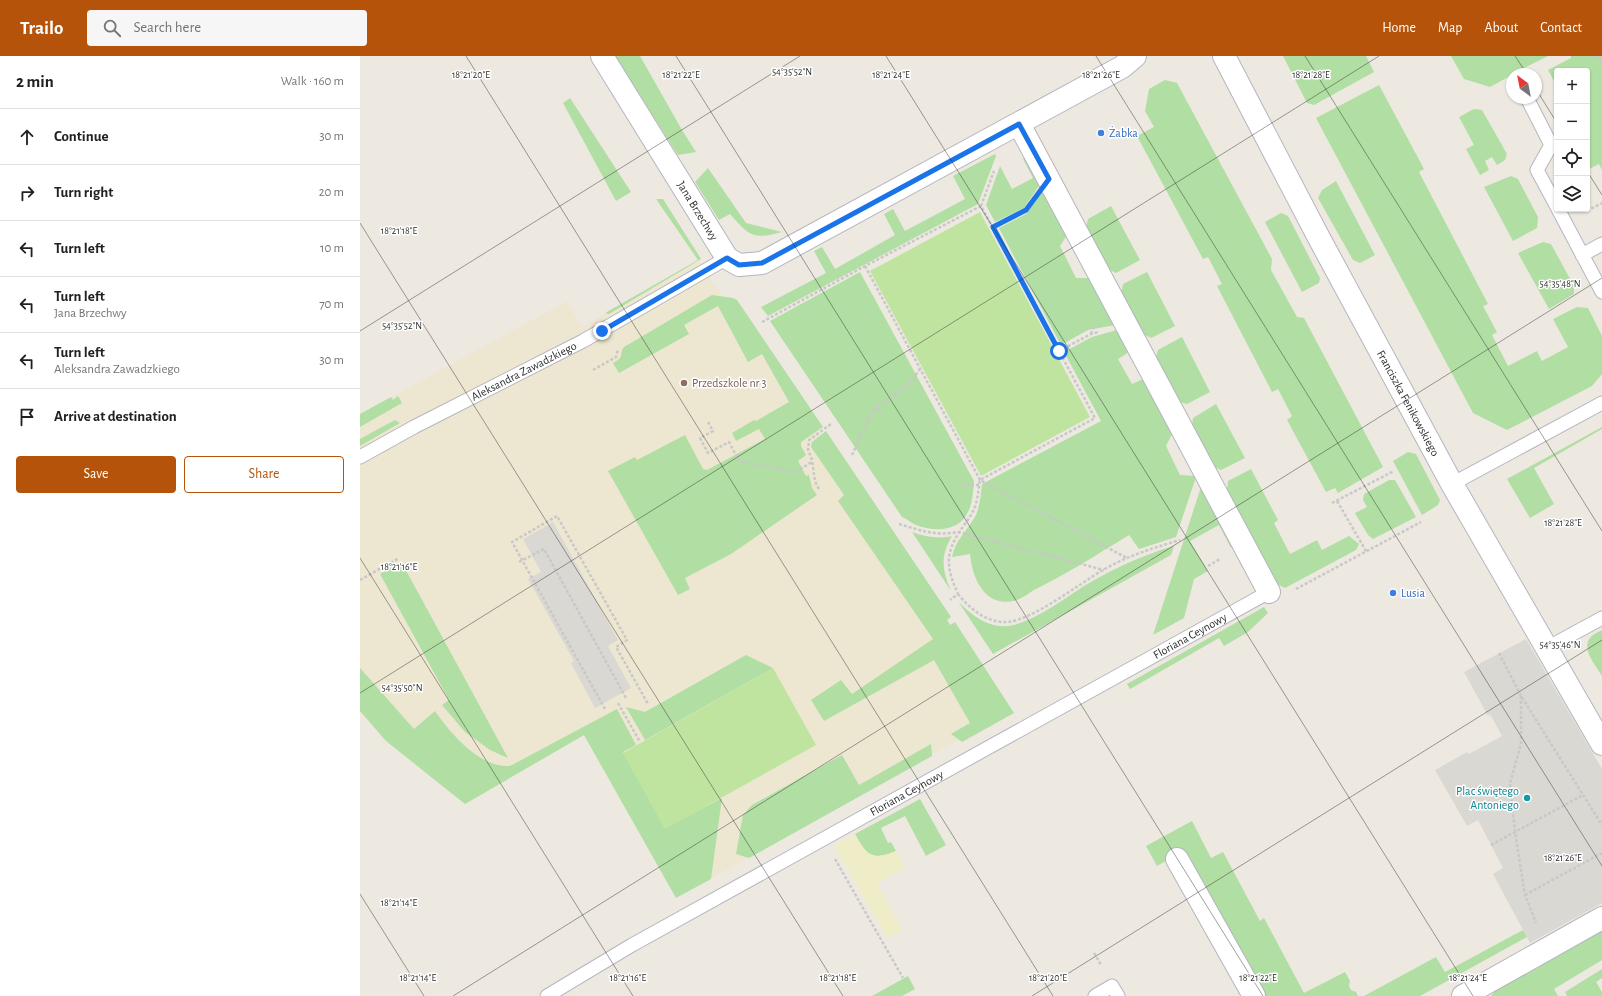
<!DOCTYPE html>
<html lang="en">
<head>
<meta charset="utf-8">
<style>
  :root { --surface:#fff; --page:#f6f6f6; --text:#202124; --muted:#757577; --line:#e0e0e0; --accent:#b45309 }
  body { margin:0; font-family:"Alegreya Sans",sans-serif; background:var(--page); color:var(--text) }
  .controls { position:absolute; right:12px; top:12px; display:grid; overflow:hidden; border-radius:4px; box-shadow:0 1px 3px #0004 }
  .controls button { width:36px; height:36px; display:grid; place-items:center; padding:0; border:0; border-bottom:1px solid var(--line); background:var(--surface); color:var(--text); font:20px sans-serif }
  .compass { position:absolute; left:1146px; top:12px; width:36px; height:36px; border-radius:50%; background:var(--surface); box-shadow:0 1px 3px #0004; rotate:328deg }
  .stop { position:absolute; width:12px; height:12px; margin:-9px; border:3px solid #1a73e8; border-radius:50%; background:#fff }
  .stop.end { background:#1a73e8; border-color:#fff; box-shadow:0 1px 4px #0008 }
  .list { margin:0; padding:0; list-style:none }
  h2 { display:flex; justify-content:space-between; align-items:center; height:52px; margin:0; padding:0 16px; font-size:17px }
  h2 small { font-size:13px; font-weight:400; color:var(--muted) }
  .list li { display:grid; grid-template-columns:26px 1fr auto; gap:12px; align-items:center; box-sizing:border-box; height:56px; padding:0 16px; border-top:1px solid var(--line) }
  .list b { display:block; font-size:15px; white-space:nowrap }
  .list p { margin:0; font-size:13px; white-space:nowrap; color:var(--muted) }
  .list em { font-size:13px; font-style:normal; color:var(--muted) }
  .actions { display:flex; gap:8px; padding:12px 16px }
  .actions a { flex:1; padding:9px 0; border:1px solid var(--accent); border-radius:4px; text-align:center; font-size:14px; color:var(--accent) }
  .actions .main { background:var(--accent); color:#fff }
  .icon { flex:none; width:22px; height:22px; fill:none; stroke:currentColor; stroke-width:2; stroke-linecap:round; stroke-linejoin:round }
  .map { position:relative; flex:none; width:1242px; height:940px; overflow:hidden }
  header { display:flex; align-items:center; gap:24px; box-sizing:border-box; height:56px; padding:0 20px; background:var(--accent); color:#fff }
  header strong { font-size:19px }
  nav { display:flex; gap:22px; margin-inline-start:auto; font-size:14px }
  .search { width:280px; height:36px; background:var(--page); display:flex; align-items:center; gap:10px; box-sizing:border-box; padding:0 14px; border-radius:4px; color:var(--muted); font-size:15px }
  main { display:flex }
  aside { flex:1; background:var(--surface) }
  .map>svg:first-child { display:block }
</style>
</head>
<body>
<header>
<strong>Trailo</strong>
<div class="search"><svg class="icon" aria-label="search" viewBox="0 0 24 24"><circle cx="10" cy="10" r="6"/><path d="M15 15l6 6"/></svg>Search here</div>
<nav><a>Home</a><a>Map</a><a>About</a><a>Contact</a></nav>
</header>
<main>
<aside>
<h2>2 min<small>Walk · 160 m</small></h2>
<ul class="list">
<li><svg class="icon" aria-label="ahead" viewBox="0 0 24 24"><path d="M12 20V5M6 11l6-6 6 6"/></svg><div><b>Continue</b></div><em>30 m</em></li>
<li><svg class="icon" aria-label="right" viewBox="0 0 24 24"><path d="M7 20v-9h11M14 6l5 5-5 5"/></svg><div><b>Turn right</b></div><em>20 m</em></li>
<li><svg class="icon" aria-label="left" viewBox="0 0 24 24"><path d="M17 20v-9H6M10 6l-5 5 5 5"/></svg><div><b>Turn left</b></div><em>10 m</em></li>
<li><svg class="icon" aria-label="left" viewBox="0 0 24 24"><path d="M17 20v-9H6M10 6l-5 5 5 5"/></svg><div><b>Turn left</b><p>Jana Brzechwy</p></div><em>70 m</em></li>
<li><svg class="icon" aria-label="left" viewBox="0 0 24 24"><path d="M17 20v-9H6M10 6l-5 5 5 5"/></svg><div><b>Turn left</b><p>Aleksandra Zawadzkiego</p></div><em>30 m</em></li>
<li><svg class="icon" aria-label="arrive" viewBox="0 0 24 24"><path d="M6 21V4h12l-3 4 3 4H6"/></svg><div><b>Arrive at destination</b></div></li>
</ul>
<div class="actions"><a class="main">Save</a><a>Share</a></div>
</aside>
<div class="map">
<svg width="1242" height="940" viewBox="0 0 1242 940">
  <rect width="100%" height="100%" fill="#ede9e1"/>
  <path fill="#ede7d2" d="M338 204 402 298 429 347 444 355 650 656 316 842 224 679 105 748 26 685 0 655V358L207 245 222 271Z"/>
  <path fill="#b0dea3" d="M255 0H280L322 74 336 96 318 99Z
    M923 0H1006L1014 16 954 49 947 47Z
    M1091 0H1188L1152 18V19L1130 31 1104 23Z
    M1211 0H1242V114L1239 108 1227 114V15H1197V31L1188 14 1211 2Z
    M805 24 817 27 912 203 911 214 937 261 944 262 1023 411 978 437 975 432 966 436 927 364 932 360 918 333 912 336 857 230 862 228 848 201 843 203 777 80 794 71 785 55 789 33Z
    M1019 29 1064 113 1059 116 1128 248 1123 250 1137 276 1132 279 1148 310 1177 295 1182 305 1208 291 1193 263 1217 251 1228 252 1242 280V318L1232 330 1147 374 1113 357 956 62Z
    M210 42 271 136 256 145 203 47Z
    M1114 53 1122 54 1147 98 1145 104 1137 109 1132 101 1125 105 1129 114 1120 119 1106 93 1114 89 1099 61Z
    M635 98 636 100 618 148 408 260 401 251 466 217 454 195 462 191 475 213 535 179 524 158 533 153 545 175 605 143 593 120Z
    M665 102 679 130 664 152 635 166 626 149 640 110 652 133 673 122 663 103Z
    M348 112 386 167 422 176C393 184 389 180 370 158L359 164 335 126Z
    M1151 120 1158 123 1178 161 1177 172 1153 185 1124 131Z
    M976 125 1015 199 1000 207 993 204 958 142 962 134Z
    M683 135 707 179 700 190 716 222H731L755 269 728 274 701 289 639 172 666 158Z
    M296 143H303L341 203 249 258 245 257 338 204Z
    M751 150 780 204 756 217 748 213 726 171 728 163Z
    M921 157 928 160 960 222 959 227 942 236 905 166Z
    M1183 186 1191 188 1214 230V238L1189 253 1158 197Z
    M500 216 614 425C613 435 613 446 608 456 599 476 574 476 556 469 551 467 547 463 542 461L410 265Z
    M787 216 815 270 791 282 783 278 761 237 763 228Z
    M352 239 373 242 377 244 463 371 441 386V390L446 399 438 405 446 420 449 419 452 432 457 439 371 498 325 522 330 533 318 539 248 415 275 401 277 404 325 379 343 413 347 414 405 383 399 373 376 385 372 377 394 364 396 365 429 346 402 298 388 306 358 250 324 269 329 278 259 317 253 307C266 300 258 299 264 291Z
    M757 274 769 296 758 303 772 328 783 323 812 378 806 390 820 419 835 420 836 421 816 481 779 493 769 479C738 498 707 518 674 534 668 538 660 544 653 545 624 551 612 521 610 498L592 501C595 484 608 474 616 459 620 449 621 438 622 428L741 365 704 296 732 281Z
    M822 281 850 336 827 348 820 346 796 301 798 294Z
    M38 340 42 347 0 371V358L31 341 33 344Z
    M856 348 885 402 861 414 856 412 832 369 833 362Z
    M35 364 40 367 0 390V383Z
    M1242 371V373L1174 412 1194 448 1170 462 1147 423Z
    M466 375 591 561 587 564 590 569 595 566 654 657 602 686 591 678 610 667 574 604 464 665 451 644 481 624 492 638 573 583 478 445 484 439 451 391 452 386Z
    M1048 396 1056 398 1080 444 1078 449 1062 459 1033 405Z
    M891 413 918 464 914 467 930 498 957 484 962 494 989 480 999 488 996 494 925 532 917 528 867 435 868 425Z
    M1029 424H1035L1056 461 1013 483 1008 479 995 457 1007 451 1003 444 1004 438Z
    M841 431 873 490 871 492 859 469 830 485 848 515 834 523 824 562 793 579Z
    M552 476C565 481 579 483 592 480 580 500 582 514 591 535Z
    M814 490 811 499 633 598 598 545C611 559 628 572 648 570 672 567 704 543 724 530 753 513 782 499 814 490Z
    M42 506V507L148 702 130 694 105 676 82 649 89 644 20 518Z
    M904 551 908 557 888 576 864 590 859 582 770 633 767 628Z
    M1242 574V620C1236 610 1220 592 1231 581 1233 578 1239 576 1242 574Z
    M386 599 413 612 285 684 266 651 285 656Z
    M0 612 54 673 75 655C91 678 120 712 150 710L257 653 276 689 263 696 305 772 362 742 351 823 316 842 224 679 105 748 26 685 0 655Z
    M571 688 572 700 389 802 376 798 383 759 392 749 482 699 499 729Z
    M560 743 586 789 566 800 545 760 521 772 528 787 531 786 536 795C512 805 507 800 495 778Z
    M832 765 851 802 863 796 900 865 904 862 944 937 985 916 990 925 989 930 991 934 996 936 998 940H902L823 795 797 810 786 790Z
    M1163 874 1167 881 1060 940H1004L1076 901 1085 916Z
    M1242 875V904L1194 933 1198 940H1131L1135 935Z
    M1242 913V922L1236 926 1242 936V940H1207L1205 936Z
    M548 920 555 933 542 940H512Z"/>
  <path fill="#efedc8" d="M495 778C507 800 512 805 536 795L545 812 517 827 542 874 527 882 474 790Z"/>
  <path fill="#bfe4a0" d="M620 156 730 361 621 420 510 215Z
    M413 612 456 689 305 773 263 697Z"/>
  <path fill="#dad8d3" d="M193 466 258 584 248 590 271 632 235 652 211 607 214 605 168 523 181 516 163 483Z
    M1166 583 1242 713V847L1170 887 1133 818 1143 812 1118 764 1107 770 1075 714 1107 696 1109 698 1142 680 1130 658 1128 660 1104 616Z"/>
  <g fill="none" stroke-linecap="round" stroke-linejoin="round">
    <defs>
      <g id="lane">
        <path d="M1167 42 1191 89 1177 114 1197 151"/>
        <path d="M1198 153 1242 236"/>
        <path d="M1222 199 1242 188"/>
        <path id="s1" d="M0 401 54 371 223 285 367 202"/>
        <path d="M1092 428 1242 347"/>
        <path d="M1187 592 1242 562"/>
        <path id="s2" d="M187 940 272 889 909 536"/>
        <path d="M735 940 752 930 758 940"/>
      </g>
      <g id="street">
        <path id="s3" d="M242 0 367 202 379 209 402 207 762 11 775 0"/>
        <path id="s4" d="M864 0 959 182 1092 428 1242 688"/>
        <path d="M659 68 909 536"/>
        <path d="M817 803 894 940"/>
        <path d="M1103 940 1242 862"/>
      </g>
    </defs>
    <use href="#lane" stroke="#b4b5bf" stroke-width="15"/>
    <use href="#street" stroke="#b4b5bf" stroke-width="24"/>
    <path stroke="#c8c8c8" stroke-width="2.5" stroke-dasharray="3 2" stroke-linecap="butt" d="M1229 0 1242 2
      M621 150 634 115
      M1227 155 1242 147
      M633 171 666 154 670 149
      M505 210 620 424 767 502
      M402 266 505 210 621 150 735 362 620 424C618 435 618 447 612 457 609 463 604 469 600 475 584 499 587 513 598 538L590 544
      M731 278 734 270
      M699 295 731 278 738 276
      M233 314 256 301 258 293
      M517 351 522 359
      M348 366 353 375 340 382 348 397 369 386 379 405 435 416 452 406
      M492 399 509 361 517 351 536 338 550 327 560 313
      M601 429H619
      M459 433C451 422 456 407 448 395L449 384 471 368
      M977 445 1006 495
      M972 447 1034 415
      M539 468C563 475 574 480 599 476L744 514
      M159 506 184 493 266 642
      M848 510 860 503
      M0 524 39 502
      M936 533 1061 466
      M598 538C610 553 627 567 647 566 673 564 719 528 743 514 767 500 793 492 820 484
      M1139 597 1161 640 1242 769
      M1161 640V688L1150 727 1155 776 1165 839 1176 867
      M258 647 280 686
      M245 653 152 486 197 460 267 584 256 591 288 648
      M1131 789 1223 739
      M475 803 543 922
      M1165 839 1242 797
      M734 897 741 909"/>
    <use href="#lane" stroke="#fff" stroke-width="13"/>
    <use href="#street" stroke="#fff" stroke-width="22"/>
  </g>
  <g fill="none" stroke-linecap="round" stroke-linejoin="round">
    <path stroke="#1a73e8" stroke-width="5" d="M242 275 367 202 379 209 402 207 659 68 689 123 666 154 633 171 699 295"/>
  </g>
  <path fill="none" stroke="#2d2d2d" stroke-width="1" stroke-opacity="0.45" d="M106 0 693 940M316 0 903 940M526 0 1113 940M736 0 1242 810M945 0 1242 475M1155 0 1167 18M1176 33 1197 67M1227 115 1242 139M0 167 483 940M0 275 440 0M0 502 273 940M0 637 1019 0M0 838 64 940M93 940 1242 222M672 940 1242 584"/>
  <g fill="#3f7fe0" stroke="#fff" stroke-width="1.5">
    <circle cx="741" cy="77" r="4"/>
    <circle cx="1033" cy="537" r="4"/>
  </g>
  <circle fill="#8d6e63" stroke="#fff" stroke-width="1.5" cx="324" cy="327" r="4"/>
  <circle fill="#0f9aa8" stroke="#fff" stroke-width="1.5" cx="1167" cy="742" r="4"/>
  <g text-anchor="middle" stroke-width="3" stroke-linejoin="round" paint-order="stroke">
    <g font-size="12" fill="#366cbe" stroke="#fff" text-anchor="start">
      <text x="749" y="81">Żabka</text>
      <text x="1041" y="541">Lusia</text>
    </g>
    <g font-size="12" fill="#2d2d2d" stroke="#fff">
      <text dy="4" stroke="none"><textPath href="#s3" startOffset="182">Jana Brzechwy</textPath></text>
      <text dy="4" stroke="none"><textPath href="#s1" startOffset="185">Aleksandra Zawadzkiego</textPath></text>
      <text dy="4" stroke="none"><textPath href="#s4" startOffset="393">Franciszka Fenikowskiego</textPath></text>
      <text dy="4" stroke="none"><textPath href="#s2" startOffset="737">Floriana Ceynowy</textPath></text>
      <text dy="4" stroke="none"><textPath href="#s2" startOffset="413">Floriana Ceynowy</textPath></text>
    </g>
    <g font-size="12" fill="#785e54" stroke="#fff" text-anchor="start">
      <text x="332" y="331">Przedszkole nr 3</text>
    </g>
    <g font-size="12" fill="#0d838f" stroke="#fff" text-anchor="end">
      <text x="1159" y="739">Plac świętego<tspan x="1159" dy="14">Antoniego</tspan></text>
    </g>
  </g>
  <g font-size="10" text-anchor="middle" fill="#2d2d2d" stroke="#fff" stroke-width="3" stroke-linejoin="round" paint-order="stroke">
    <text x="432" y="19">54°35'52"N</text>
    <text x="111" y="22">18°21'20"E</text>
    <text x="321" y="22">18°21'22"E</text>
    <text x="531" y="22">18°21'24"E</text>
    <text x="741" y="22">18°21'26"E</text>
    <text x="951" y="22">18°21'28"E</text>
    <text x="39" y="178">18°21'18"E</text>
    <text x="1200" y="231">54°35'48"N</text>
    <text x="42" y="273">54°35'52"N</text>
    <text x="1203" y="470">18°21'28"E</text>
    <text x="39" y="514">18°21'16"E</text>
    <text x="1200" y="592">54°35'46"N</text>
    <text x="42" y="635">54°35'50"N</text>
    <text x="1203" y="805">18°21'26"E</text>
    <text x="39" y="850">18°21'14"E</text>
    <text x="58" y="925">18°21'14"E</text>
    <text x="268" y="925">18°21'16"E</text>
    <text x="478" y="925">18°21'18"E</text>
    <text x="688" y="925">18°21'20"E</text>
    <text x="898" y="925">18°21'22"E</text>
    <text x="1108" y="925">18°21'24"E</text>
  </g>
</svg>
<div class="controls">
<button>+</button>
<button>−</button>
<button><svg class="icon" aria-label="locate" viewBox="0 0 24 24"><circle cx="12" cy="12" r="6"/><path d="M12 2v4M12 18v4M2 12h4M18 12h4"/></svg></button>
<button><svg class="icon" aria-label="layers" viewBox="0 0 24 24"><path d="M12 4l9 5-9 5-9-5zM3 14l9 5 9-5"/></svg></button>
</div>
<svg class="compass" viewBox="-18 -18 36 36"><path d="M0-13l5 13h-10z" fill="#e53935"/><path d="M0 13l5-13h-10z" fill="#757577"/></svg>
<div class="stop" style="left:699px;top:295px"></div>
<div class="stop end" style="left:242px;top:275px"></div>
</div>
</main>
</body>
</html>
